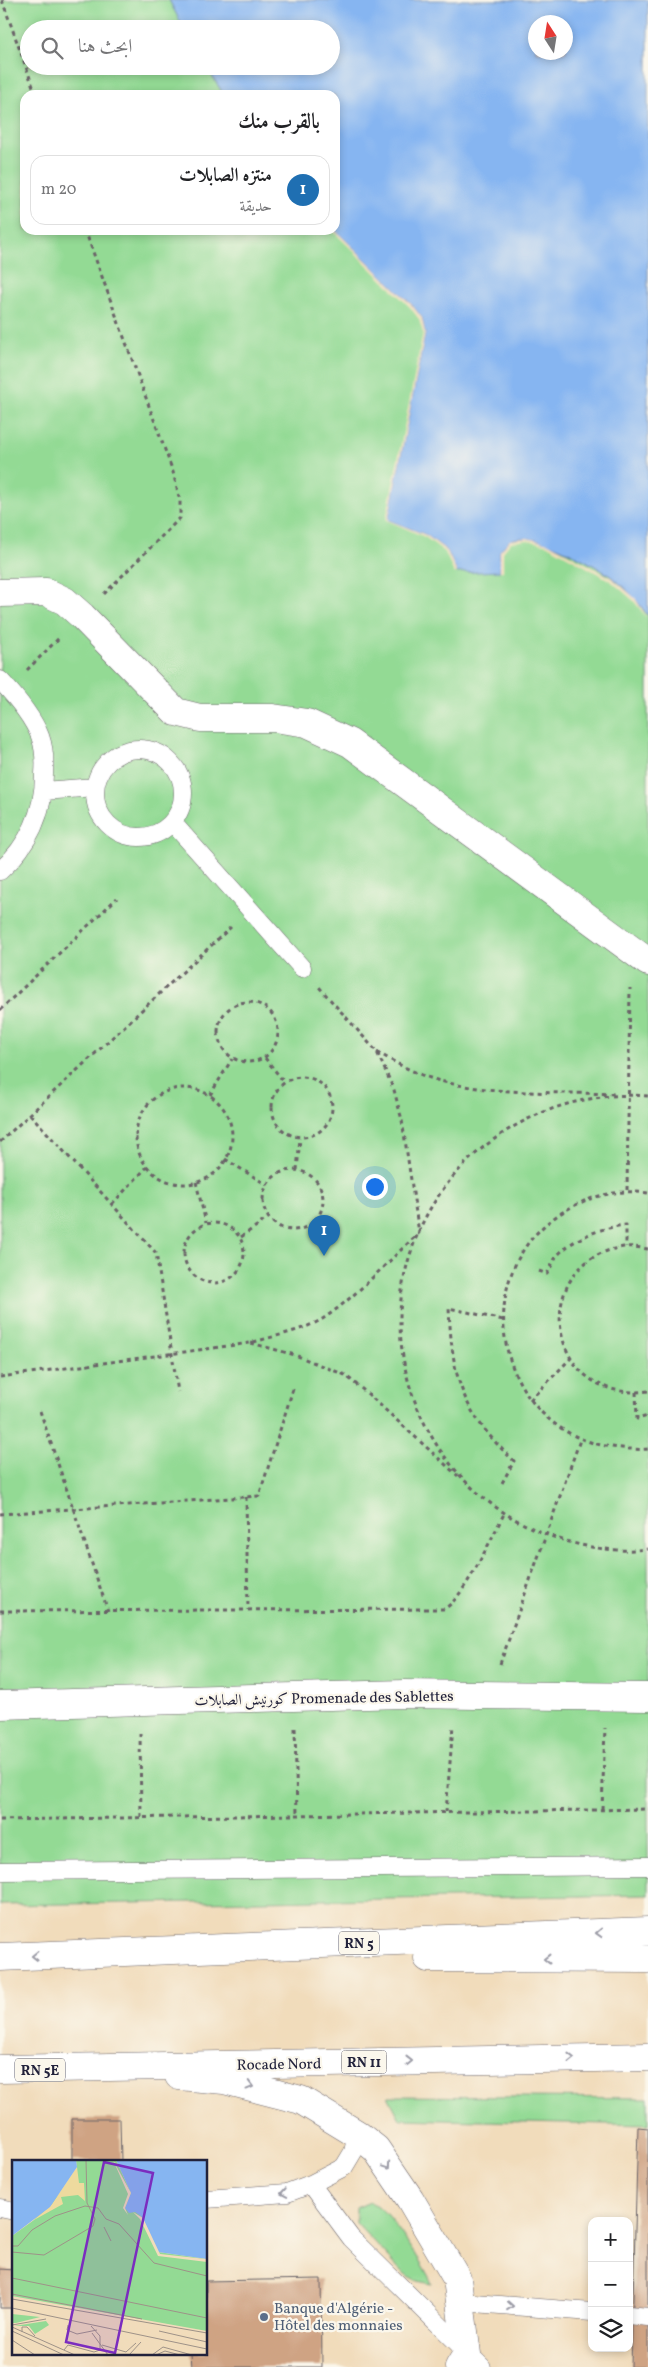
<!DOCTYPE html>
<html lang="ar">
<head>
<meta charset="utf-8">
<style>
  :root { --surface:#fff; --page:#f2f2f2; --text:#202124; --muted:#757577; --line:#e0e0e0; --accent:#1f6fb2 }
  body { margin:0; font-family:Vollkorn,Amiri,serif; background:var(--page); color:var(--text); direction:rtl }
  .controls { position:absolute; right:15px; bottom:15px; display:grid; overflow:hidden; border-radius:10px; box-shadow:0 2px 8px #0003 }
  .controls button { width:45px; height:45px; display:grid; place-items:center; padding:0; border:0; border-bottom:1px solid var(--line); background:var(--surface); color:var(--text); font:25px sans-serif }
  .compass { position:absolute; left:528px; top:15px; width:45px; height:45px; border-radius:50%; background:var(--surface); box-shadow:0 2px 8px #0003; rotate:348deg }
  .you { position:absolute; left:374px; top:1186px; width:18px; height:18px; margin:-12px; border:4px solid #fff; border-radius:50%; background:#1a73e8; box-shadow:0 0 0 8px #1a73e833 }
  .badge { display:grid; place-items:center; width:32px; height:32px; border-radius:50%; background:var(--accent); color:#fff; font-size:16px; font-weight:700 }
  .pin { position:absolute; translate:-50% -41px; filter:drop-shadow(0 1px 2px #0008) }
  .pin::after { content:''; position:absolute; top:26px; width:18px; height:15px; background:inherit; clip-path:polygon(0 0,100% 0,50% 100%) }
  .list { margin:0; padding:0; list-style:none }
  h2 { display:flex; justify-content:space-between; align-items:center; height:65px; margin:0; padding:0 20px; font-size:21px }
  h2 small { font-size:16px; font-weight:400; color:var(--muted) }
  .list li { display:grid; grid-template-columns:32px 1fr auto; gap:15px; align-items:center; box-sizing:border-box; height:70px; margin:0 10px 10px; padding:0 10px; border:1px solid var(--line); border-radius:15px }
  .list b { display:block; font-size:19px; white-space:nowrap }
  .list p { margin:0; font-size:16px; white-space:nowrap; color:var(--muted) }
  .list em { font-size:16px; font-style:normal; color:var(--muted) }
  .icon { flex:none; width:28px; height:28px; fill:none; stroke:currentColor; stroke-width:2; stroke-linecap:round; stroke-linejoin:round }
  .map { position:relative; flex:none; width:648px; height:2367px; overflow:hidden; direction:ltr }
  .search { position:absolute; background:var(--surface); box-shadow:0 2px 8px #0003; left:20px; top:20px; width:320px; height:55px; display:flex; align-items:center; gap:12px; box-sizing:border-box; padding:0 18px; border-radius:28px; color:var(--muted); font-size:19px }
  .panel { position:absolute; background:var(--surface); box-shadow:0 2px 8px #0003; left:20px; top:90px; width:320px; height:145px; border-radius:15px; direction:rtl }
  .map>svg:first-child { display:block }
</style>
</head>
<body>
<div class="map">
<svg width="648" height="2367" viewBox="0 0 648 2367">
  <rect width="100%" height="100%" fill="#fbf7ec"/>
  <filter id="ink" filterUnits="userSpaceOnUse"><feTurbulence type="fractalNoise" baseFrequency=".02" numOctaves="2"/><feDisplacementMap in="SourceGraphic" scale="10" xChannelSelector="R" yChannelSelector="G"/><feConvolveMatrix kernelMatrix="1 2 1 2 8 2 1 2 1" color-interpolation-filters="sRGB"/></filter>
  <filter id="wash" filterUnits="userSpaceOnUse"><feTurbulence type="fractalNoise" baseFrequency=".0096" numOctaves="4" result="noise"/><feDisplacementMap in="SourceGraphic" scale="20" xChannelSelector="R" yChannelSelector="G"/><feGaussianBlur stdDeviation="1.12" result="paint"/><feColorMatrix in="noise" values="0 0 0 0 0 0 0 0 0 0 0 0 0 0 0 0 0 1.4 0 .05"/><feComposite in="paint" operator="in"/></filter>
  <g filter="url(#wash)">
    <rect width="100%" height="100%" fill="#f1dcbb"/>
    <path fill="#93da94" stroke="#5a7e68" d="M0 0H169L184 29H29V66H206L224 95H25V230H335L422 318 425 333 389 520 426 535 447 551H500C503 548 507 542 511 540 535 530 594 564 614 579 628 590 638 602 648 616V1895L0 1905Z
      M388 2096 648 2098V2125L400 2119Z
      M370 2202C373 2204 378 2205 380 2208 393 2219 427 2269 432 2284L417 2281 405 2275 356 2223V2208Z"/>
    <path fill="#86b5f1" stroke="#546c96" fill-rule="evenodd" d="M169 0H648V616C638 602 628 590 614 579 595 564 535 530 511 540 507 542 503 548 500 551V571L457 573 447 551 426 535 388 520 425 333 422 318 412 305 335 230V95H224L206 66H331V29H184ZM536 22H566V52H536Z"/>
    <path fill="#f1dcbb" d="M332 230H335L412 305 422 318 425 333 388 520 426 535 447 551 457 573H454L445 552 425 537 386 520 423 333 419 319 410 307Z
      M527 538 549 543 613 579 635 598 648 619 633 600 611 581 548 545 527 540 511 542 503 552V571H500V551L510 540Z"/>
    <g id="blocks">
      <path fill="#cfa383" d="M72 2119H120L121 2161H72Z
        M638 2127 648 2128V2367H631Z
        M0 2269 14 2270V2308H0Z
        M321 2279 322 2367H192L191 2353H206V2281Z"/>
    </g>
  </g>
  <g filter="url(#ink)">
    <use href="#blocks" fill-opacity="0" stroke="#6a6368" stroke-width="1"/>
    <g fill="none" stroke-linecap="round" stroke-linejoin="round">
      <defs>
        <path id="lane" d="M0 680C15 696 32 716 40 736 44 747 45 762 44 774 44 813 29 845 0 871
          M95 793a44 44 0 1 1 88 0a44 44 0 1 1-88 0Z
          M44 791 95 787
          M172 822 302 968
          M0 1871 648 1866
          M311 2184 351 2238 482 2367
          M206 2199 287 2193 311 2184 344 2167 353 2152 357 2134
          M0 2208 14 2211
          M461 2302 592 2312
          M629 2315 648 2317"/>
        <path id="street" d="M0 593 46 592 65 601 82 616 176 712 200 718H273L307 723 350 743 648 962
          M0 1705 404 1694 648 1697"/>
        <path id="secondary" d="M179 2076 224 2080 301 2100 357 2134 376 2149 410 2199 457 2279 467 2354 459 2367"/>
        <path id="highway" d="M0 1957 648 1931
          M428 1958 648 1959
          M0 2069 648 2057"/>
      </defs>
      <use href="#lane" stroke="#6a6368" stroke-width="19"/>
      <use href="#street" stroke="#6a6368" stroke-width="29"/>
      <use href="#secondary" stroke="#6a6368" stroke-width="29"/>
      <use href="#highway" stroke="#6a6368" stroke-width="29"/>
      <path stroke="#6a6368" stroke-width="3" stroke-dasharray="4 4" stroke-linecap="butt" d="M2 0 36 95
        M85 230 173 472 180 501V518L104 594
        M27 670 60 637
        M218 1032a30 30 0 1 1 60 0a30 30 0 1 1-60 0Z
        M0 1010 117 898
        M377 1052C397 1064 418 1075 440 1081 496 1095 559 1092 616 1094
        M265 1058 284 1082
        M272 1107a30 30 0 1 1 60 0a30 30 0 1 1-60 0Z
        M136 1136a48 48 0 1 1 96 0a48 48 0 1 1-96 0Z
        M210 1095 232 1059
        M648 1096C547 1088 447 1149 413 1246 375 1350 423 1471 520 1522 559 1543 604 1554 648 1549
        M30 1114 156 1253 178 1392
        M0 1142 231 927
        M225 1159 267 1185
        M263 1200a30 30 0 1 1 60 0a30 30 0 1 1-60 0Z
        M297 1170 300 1138
        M196 1182 206 1223
        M627 1190 630 988
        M648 1193C619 1189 593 1195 568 1209 459 1269 496 1440 622 1448 630 1449 639 1450 648 1449
        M112 1204 147 1167
        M184 1253a30 30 0 1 1 60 0a30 30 0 1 1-60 0Z
        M241 1237 268 1218
        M648 1249C641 1248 632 1246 625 1247 529 1258 542 1405 648 1391
        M539 1271 547 1274C550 1269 553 1262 556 1257 572 1238 603 1227 626 1225V1247
        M251 1343 295 1355 345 1375 368 1394 458 1476
        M0 1377 250 1343C274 1336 303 1331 324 1318 357 1296 389 1260 419 1233L402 1120 394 1090 377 1052 319 987
        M636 1392 637 1419 648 1416
        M530 1400 571 1358
        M40 1411 108 1611
        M502 1483 514 1461C462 1412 452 1379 449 1308L503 1320
        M246 1497 248 1610
        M0 1514 259 1496 294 1386
        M0 1611 443 1609C461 1604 494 1533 504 1514
        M500 1664 580 1440
        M295 1728 297 1814
        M140 1733 141 1818
        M602 1809 605 1728
        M446 1812 453 1725
        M0 1820 648 1809"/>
      <use href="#lane" stroke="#fff" stroke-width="18"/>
      <use href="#street" stroke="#fff" stroke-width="28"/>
      <use href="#secondary" stroke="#fff" stroke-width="28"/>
      <use href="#highway" stroke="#fff" stroke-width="28"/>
    </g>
    <defs><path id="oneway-chevron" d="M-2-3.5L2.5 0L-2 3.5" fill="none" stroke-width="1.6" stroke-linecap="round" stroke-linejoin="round" transform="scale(1.25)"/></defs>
    <g stroke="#9c9ca7">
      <use href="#oneway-chevron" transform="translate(599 1933) rotate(178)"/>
      <use href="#oneway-chevron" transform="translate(35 1956) rotate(179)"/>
      <use href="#oneway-chevron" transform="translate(547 1959) rotate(-180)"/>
      <use href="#oneway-chevron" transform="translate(571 2058) rotate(-1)"/>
      <use href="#oneway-chevron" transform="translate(409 2061) rotate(-1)"/>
      <use href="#oneway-chevron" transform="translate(250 2086) rotate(15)"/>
      <use href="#oneway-chevron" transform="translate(387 2166) rotate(56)"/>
      <use href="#oneway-chevron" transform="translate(284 2193) rotate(170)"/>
      <use href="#oneway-chevron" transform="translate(510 2306) rotate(5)"/>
    </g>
  </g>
  <circle fill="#5c6f8a" stroke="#fbf7ec" stroke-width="2" cx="264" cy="2317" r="5"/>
  <g text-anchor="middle" stroke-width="4.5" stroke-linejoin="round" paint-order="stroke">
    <g fill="#fbf7ec" stroke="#636270" stroke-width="1">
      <rect x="339" y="1931.5" width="40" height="23" rx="4"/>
      <rect x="341.5" y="2050.5" width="45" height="23" rx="4"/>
      <rect x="15" y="2058.5" width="50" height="23" rx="4"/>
    </g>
    <g font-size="14" font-weight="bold" fill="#22223b">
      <text x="359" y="1948">RN 5</text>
      <text x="364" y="2067">RN 11</text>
      <text x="40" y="2075">RN 5E</text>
    </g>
    <g font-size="15" fill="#22223b" stroke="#fbf7ec">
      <text transform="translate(324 1698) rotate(-1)" y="5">كورنيش الصابلات Promenade des Sablettes</text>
      <text transform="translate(279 2064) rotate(-1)" y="5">Rocade Nord</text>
    </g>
    <g font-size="15" fill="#4e5e75" stroke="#fbf7ec" text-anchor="start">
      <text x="274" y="2313">Banque d'Algérie -<tspan x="274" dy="17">Hôtel des monnaies</tspan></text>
    </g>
  </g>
  <g transform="translate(12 2160)">
    <rect width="195" height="195" fill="#f1dcbb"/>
    <path d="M64 0H104L146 92 195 99V171L0 136V76L22 60 50 31 65 9ZM0 154 28 157 4 163H0ZM34 161 37 165 23 174 17 166H2Z" fill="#93da94"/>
    <path d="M65 7 67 23H72L73 41 66 35 49 37 51 44 22 60 40 44Z" fill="#eeda9e"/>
    <path d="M0 0H64L65 7 38 47 0 76ZM104 0H195V99L146 92 129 56 123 52 117 53 113 48 119 33Z" fill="#86b5f1"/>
    <path d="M101 0 119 33 113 48 116 55 111 48 116 34ZM121 52 131 58 148 94 194 99 195 102 146 96 128 59Z" fill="#f1dcbb"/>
    <path fill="none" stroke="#9e9288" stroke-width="1" d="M92 67 99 81M0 86H6L20 70 43 56 73 46 86 48 94 59 107 64 142 103 195 116M0 92 32 95 81 66 83 59 75 43 74 0M0 118 195 158M0 134 130 159M0 139 195 173M0 148 195 189M0 165 34 159M56 165 55 170 65 174 85 170M0 167 63 195M0 171 52 195M147 171 195 182M10 172V167H15L23 176M80 173 96 195M0 180 23 195M90 185 114 192 124 183M52 190 56 185 82 192 88 190V176L79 166M117 195 129 182M140 195 151 187 180 195M144 195 153 191 168 195"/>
    <path fill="#7b2cbf" fill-opacity="0.15" stroke="#7b2cbf" stroke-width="2.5" d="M92 2 141 13 103 193 54 182Z"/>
    <rect width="195" height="195" fill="none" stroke="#22223b" stroke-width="2.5"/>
  </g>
</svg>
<div class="controls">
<button>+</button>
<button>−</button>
<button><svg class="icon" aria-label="layers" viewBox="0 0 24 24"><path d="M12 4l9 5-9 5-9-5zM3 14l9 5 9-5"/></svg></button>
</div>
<svg class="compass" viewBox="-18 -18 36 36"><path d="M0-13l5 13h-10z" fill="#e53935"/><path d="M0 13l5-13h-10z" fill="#757577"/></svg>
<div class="you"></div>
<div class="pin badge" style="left:324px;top:1256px">1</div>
<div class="search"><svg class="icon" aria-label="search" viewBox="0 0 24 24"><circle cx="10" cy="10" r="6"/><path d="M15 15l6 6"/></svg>ابحث هنا</div>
<section class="panel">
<h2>بالقرب منك<small></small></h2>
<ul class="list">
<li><span class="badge">1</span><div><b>منتزه الصابلات</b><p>حديقة</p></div><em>20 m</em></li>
</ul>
</section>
</div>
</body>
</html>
